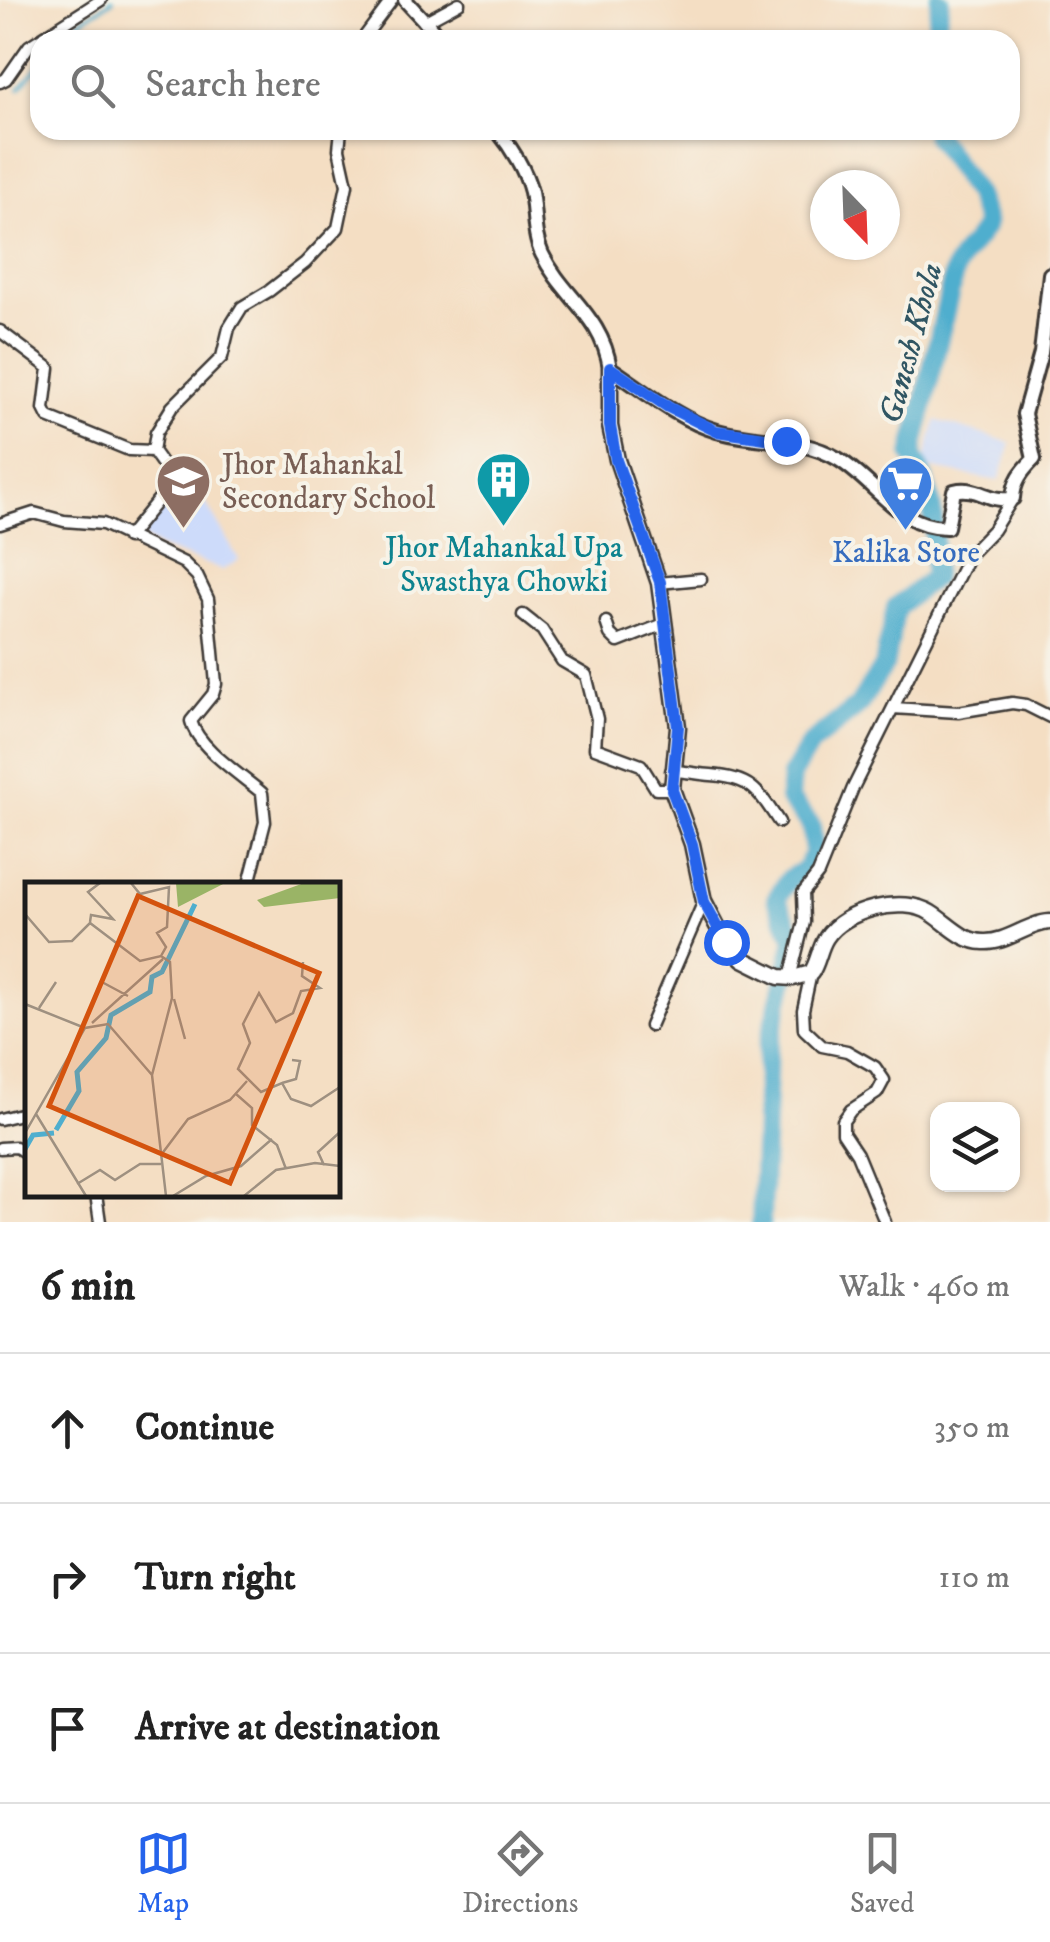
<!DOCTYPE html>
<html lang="en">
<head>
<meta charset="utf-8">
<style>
  :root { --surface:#fff; --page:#f2f2f2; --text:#222; --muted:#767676; --line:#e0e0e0; --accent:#2563eb }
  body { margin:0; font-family:"IM FELL DW Pica",serif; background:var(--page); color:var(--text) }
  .controls { position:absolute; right:30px; bottom:30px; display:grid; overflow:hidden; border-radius:20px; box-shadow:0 2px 8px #0004 }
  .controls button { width:90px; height:90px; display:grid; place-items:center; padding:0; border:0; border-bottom:2px solid var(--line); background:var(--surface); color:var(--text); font:50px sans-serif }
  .compass { position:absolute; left:810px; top:170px; width:90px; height:90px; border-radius:50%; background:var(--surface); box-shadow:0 2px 8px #0004; rotate:157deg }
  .stop { position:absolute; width:30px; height:30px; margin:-22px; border:8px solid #2563eb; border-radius:50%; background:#fff }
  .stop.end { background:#2563eb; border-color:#fff; box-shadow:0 2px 10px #0008 }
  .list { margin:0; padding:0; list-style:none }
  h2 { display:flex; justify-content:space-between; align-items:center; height:130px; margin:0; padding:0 40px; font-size:42px }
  h2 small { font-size:32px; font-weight:400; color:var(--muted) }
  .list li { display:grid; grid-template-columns:65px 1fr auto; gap:30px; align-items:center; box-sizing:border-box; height:150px; padding:0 40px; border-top:2px solid var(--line) }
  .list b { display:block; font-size:38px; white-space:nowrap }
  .list em { font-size:32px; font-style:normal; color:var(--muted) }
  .icon { flex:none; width:55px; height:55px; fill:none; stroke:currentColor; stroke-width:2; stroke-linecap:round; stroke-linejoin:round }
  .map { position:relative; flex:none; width:1050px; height:1222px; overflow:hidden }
  .search { position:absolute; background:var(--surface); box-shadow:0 2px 8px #0004; left:30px; right:30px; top:30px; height:110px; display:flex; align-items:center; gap:25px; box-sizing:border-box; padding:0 35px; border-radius:30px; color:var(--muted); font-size:38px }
  .sheet { height:580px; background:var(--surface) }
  nav { display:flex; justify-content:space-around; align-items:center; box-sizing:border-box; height:140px; border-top:2px solid var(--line); background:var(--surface); font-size:28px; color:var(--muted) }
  nav a { display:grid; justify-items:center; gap:5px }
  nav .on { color:var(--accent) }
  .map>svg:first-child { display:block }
</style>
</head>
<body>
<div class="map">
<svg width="1050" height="1222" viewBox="0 0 1050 1222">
  <rect width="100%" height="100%" fill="#f7f3e8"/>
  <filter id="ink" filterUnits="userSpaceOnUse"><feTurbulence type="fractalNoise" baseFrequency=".01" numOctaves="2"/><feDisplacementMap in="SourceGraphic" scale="20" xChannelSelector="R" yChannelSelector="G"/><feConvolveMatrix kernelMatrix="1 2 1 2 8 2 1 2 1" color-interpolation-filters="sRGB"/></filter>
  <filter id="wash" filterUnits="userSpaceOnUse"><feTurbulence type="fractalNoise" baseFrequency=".0048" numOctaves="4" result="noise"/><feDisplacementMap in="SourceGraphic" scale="40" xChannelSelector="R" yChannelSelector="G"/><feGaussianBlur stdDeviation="2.25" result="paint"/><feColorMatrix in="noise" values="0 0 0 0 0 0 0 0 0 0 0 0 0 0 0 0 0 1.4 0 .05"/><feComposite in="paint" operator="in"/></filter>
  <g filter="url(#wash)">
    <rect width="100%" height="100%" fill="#f4dec3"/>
    <path fill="#cddbfa" d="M936 420 1011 443 999 481 923 467Z
      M196 486 239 560 223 570 159 547 143 537 152 513 170 496Z"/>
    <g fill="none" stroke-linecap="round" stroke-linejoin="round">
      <path stroke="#4faece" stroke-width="4" d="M61 40 75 24 113 0
        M20 88 40 64"/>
      <path stroke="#4faece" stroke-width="20" d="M935 40 940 0
        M761 1222 768 1048 795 939 776 899 790 878 806 870 814 853 811 825 789 799 791 776 810 744 858 706 884 665 896 607 933 578C936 535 936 492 912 455L954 273C961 252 977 243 986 224L976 195 935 135 936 130"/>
    </g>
  </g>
  <g filter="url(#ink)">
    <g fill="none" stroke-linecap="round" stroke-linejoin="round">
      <defs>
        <path id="minor" d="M424 22 459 3
          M362 40 392 0
          M0 82 6 79 29 46 101 0
          M0 331 49 368 44 409 48 417 129 450 153 451
          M0 524 34 513 64 521 103 524 184 563 197 576 208 599 216 684 213 694 191 721C198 748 241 775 262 793L265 822 249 884
          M127 538 167 489 170 475 153 451 156 433 172 407 222 357 229 328 242 307 269 291 305 263 338 228 347 185 339 149 341 130
          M659 583 701 579
          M523 615 542 630 562 661 586 675 597 719 595 748 641 765 656 789H672
          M606 622 610 634 618 642 664 624
          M893 708 958 712 1012 703 1026 705 1050 717
          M671 771C685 771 697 774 711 775 751 778 758 790 779 822
          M811 973 803 1010 804 1029 822 1046 847 1051 875 1067 884 1080 877 1093 851 1110 843 1121V1133L857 1154 885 1222
          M790 978 804 922 803 893 818 874 853 788 969 555 993 530 1013 498
          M650 1026 704 901
          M0 1119 28 1112
          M0 1148 16 1147 28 1154
          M96 1194 100 1222"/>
        <path id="tertiary" d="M405 0 442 40
          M497 130C511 147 526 171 531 192 535 213 533 235 542 254 563 297 602 316 610 368 643 390 679 420 717 431 757 442 802 437 838 459 876 482 899 528 947 527L954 491C979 485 989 504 1013 498 1014 481 1022 471 1034 459L1024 414 1041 353 1050 274"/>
        <path id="secondary" d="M610 368V426L617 460 659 583 678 727 672 789 692 844 704 901 726 943 743 959 779 977 793 978 811 973C818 963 819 949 826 938 843 910 903 895 931 913 949 924 961 941 984 942 1007 943 1028 923 1050 922"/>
      </defs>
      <use href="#minor" stroke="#3c3935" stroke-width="15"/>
      <use href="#tertiary" stroke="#3c3935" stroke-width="18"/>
      <use href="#secondary" stroke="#3c3935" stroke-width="19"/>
      <use href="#minor" stroke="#fff" stroke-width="10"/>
      <use href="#tertiary" stroke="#fff" stroke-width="12"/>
      <use href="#secondary" stroke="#fff" stroke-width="14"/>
    </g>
  </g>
  <g fill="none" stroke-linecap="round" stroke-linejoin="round" filter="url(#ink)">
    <path stroke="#2563eb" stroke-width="12" d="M726 942 704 902 692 844 672 790 678 727 660 582 616 460 610 426V368L668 407 716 431 786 441"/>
  </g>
  <defs>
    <symbol id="building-pin" viewBox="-11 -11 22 30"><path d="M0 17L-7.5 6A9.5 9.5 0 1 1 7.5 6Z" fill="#0f9aa8" stroke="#f7f3e8"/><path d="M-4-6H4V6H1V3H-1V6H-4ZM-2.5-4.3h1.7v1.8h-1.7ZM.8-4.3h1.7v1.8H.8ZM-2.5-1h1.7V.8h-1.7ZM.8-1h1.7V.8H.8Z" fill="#fff"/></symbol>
    <symbol id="school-pin" viewBox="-11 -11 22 30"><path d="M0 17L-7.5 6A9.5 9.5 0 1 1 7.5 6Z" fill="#8d6e63" stroke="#f7f3e8"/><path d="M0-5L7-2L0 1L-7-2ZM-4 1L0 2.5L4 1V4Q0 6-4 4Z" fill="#fff"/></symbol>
    <symbol id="supermarket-pin" viewBox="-11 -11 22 30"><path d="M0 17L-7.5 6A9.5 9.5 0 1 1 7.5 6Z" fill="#3f7fe0" stroke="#f7f3e8"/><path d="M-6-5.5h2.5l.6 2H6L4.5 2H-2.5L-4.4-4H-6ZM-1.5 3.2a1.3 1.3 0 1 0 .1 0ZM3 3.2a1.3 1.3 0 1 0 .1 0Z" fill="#fff"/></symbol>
  </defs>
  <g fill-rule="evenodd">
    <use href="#building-pin" x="472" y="448" width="63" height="86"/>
    <use href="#school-pin" x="152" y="450" width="63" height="86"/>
    <use href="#supermarket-pin" x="874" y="452" width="63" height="86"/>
  </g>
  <g text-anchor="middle" stroke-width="8" stroke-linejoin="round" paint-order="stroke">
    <g font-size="30" fill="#785e54" stroke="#f7f3e8" text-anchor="start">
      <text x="222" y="474">Jhor Mahankal<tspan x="222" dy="34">Secondary School</tspan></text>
    </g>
    <g font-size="30" fill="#0d838f" stroke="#f7f3e8">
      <text x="504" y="557">Jhor Mahankal Upa<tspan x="504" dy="34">Swasthya Chowki</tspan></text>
    </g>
    <g font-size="30" fill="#366cbe" stroke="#f7f3e8">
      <text x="906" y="562">Kalika Store</text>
    </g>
    <g font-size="32" font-style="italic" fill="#305663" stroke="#f7f3e8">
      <text transform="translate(910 343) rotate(-75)" y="11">Ganesh Khola</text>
    </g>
  </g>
  <g transform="translate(25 882)">
    <rect width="315" height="315" fill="#f4dec3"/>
    <path d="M151 1H200L153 25ZM279 1H315V16L239 25 232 18Z" fill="#9ab466"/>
    <path fill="none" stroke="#4faece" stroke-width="5" d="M31 248 54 209 52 190 81 156 86 133 125 110 127 95 137 90 170 22M0 267 8 253 29 251"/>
    <path fill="none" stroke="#9e9080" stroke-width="2.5" d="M106 1 115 12 144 5 142 45 132 51 141 65 136 74M0 32 24 60 47 59 65 41 115 79 136 74 145 80 147 116 127 193M65 40 66 33 88 37 63 10 75 1M278 80 277 94 295 106 276 109 268 131 251 140 234 111 218 142 225 161 213 187 236 210 257 201 266 217 286 224 315 205M75 99 103 114M149 117 160 157M0 122 60 146M14 126 31 100M67 141 138 77M257 201 271 197 275 179 267 178M211 212 227 226V243L252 263 261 287M11 232 61 314M0 251 60 146 83 142 127 193 141 314M136 273 163 237 205 218 222 199M299 283 293 270 315 250M52 302 75 288 90 298 115 282H136M148 314 181 294 216 284 247 257M219 314 251 288 290 281 315 284"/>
    <path fill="#d4530e" fill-opacity="0.15" stroke="#d4530e" stroke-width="5" d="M113 14 294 91 205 301 24 224Z"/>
    <rect width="315" height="315" fill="none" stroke="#1c1c1c" stroke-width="5"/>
  </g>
</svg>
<div class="controls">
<button><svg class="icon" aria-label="layers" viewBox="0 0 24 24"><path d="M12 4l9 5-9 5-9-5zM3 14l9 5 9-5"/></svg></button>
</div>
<svg class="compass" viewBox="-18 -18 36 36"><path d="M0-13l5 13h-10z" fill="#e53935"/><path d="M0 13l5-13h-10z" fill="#767676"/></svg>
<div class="stop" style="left:726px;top:942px"></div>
<div class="stop end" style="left:786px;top:441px"></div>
<div class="search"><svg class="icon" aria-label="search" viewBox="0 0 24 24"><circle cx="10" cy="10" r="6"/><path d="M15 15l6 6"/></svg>Search here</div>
</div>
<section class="sheet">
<h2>6 min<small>Walk · 460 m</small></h2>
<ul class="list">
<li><svg class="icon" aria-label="ahead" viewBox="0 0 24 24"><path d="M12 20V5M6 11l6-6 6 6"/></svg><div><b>Continue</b></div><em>350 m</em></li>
<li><svg class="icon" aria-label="right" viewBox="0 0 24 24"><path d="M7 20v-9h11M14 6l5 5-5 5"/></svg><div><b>Turn right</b></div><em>110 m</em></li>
<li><svg class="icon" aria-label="arrive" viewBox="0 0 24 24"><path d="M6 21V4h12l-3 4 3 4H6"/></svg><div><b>Arrive at destination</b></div></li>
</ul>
</section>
<nav>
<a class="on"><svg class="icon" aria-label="map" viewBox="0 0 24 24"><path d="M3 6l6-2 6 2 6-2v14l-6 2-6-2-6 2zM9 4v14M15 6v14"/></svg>Map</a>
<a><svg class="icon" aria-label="directions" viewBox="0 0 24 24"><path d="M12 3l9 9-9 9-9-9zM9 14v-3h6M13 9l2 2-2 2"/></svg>Directions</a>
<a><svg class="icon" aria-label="saved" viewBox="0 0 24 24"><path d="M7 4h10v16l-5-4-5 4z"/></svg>Saved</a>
</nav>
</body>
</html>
